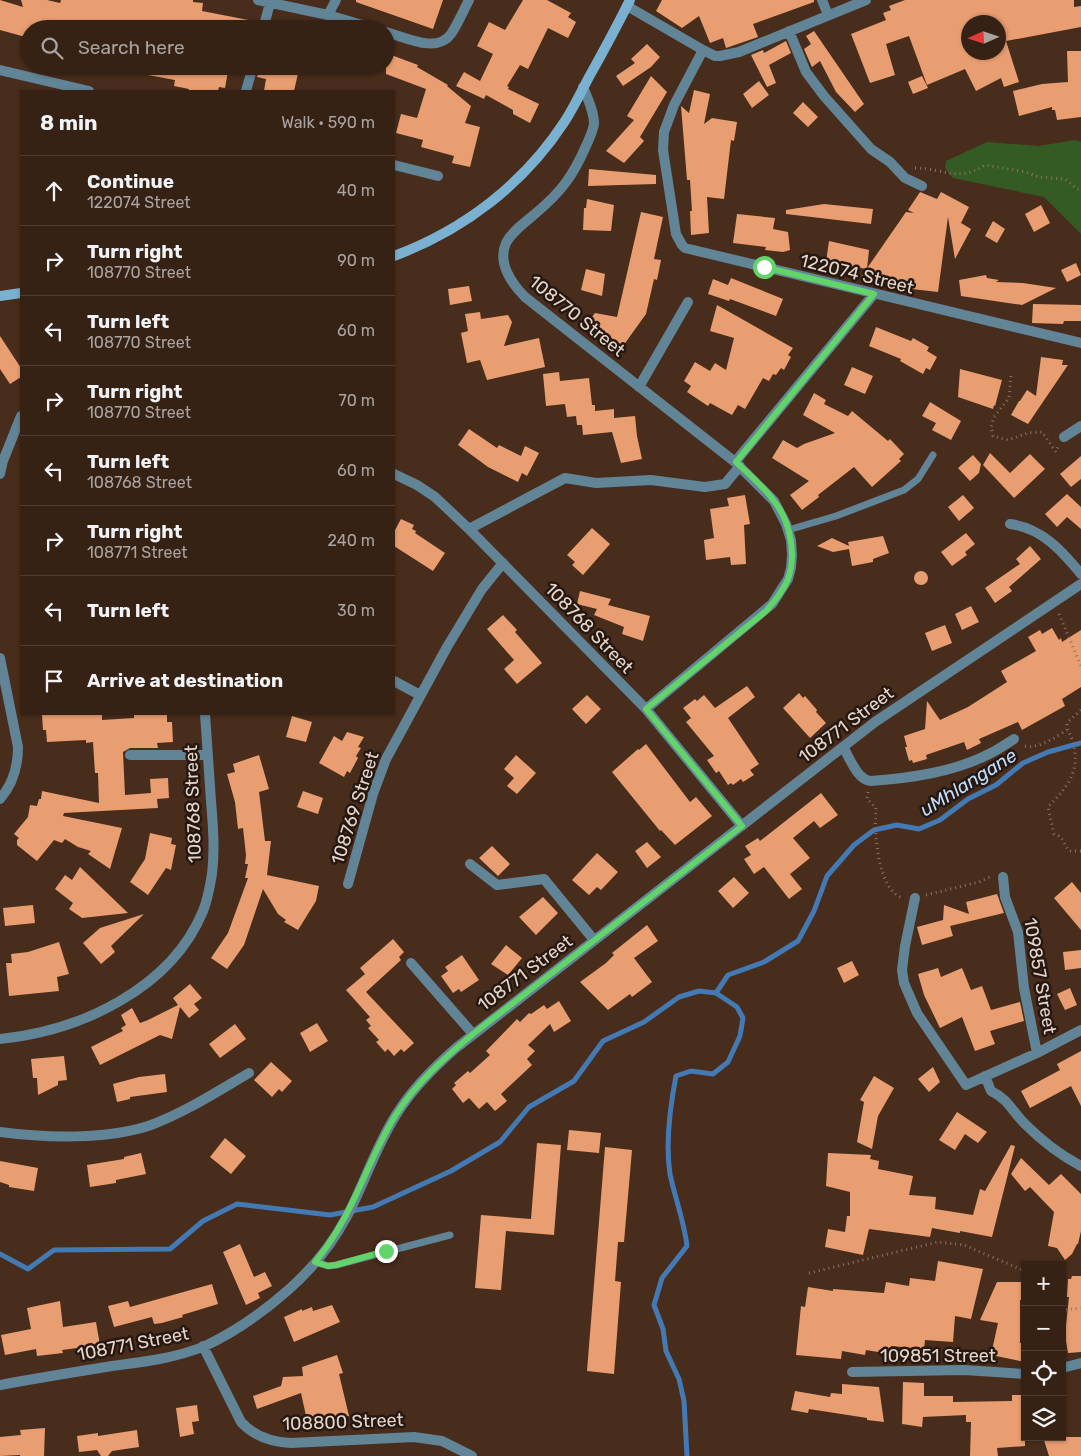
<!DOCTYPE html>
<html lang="en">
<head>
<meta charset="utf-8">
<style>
  :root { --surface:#362115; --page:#3d291e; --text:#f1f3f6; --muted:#aaa3a0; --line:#503e34 }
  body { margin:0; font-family:Rubik,sans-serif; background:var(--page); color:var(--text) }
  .controls { position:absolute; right:15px; bottom:15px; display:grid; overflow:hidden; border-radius:0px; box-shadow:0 1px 4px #0004 }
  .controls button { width:45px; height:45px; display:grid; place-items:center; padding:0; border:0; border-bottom:1px solid var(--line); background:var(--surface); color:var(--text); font:25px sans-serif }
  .compass { position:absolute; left:961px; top:15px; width:45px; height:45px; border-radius:50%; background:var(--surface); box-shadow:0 1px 4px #0004; rotate:267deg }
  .stop { position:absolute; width:15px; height:15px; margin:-11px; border:4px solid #62d469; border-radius:50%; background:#fff }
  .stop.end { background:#62d469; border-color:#fff; box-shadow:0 1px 5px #0008 }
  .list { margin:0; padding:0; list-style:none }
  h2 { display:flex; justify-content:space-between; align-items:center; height:65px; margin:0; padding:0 20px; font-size:21px }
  h2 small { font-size:16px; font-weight:400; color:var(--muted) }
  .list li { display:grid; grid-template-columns:32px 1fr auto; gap:15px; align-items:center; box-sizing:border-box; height:70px; padding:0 20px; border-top:1px solid var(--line) }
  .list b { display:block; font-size:19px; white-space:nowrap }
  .list p { margin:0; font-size:16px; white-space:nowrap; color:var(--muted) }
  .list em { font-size:16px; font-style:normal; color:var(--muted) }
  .icon { flex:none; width:28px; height:28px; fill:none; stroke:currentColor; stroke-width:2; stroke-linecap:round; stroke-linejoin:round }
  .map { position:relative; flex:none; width:1081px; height:1456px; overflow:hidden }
  .search { position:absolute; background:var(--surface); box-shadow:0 1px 4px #0004; left:20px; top:20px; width:375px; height:55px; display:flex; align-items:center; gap:12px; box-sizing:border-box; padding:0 18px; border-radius:28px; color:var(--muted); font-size:19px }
  .panel { position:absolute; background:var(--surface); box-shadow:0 1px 4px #0004; left:20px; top:90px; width:375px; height:625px; border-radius:0px }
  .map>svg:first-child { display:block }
</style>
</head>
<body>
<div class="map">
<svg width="1081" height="1456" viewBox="0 0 1081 1456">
  <rect width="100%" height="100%" fill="#482c1c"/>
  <path fill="#355b24" d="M1075 140 1081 142V234L1044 197 953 178 945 168 946 161 987 142 1039 146Z"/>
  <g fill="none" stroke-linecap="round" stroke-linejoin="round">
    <path stroke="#447ab4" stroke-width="5" d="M0 1254 28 1269 54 1250 170 1249 203 1221 237 1204 330 1215 373 1207 451 1171 500 1142 529 1107 574 1081 603 1041 644 1022 679 997 699 991 716 993
      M687 1456 684 1401 679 1379 666 1351 663 1329 654 1305 662 1278 687 1246C684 1221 675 1198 670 1174 665 1142 670 1107 676 1076L691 1071 713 1074 728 1062 740 1036 743 1018 737 1007 716 993 728 975 764 962 798 941 814 911 827 876 854 845 874 830 897 825 919 829 940 820 968 799 996 785 1023 763 1048 752 1081 743"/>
  </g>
  <path fill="#e99e71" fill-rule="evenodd" d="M0 0 23 7 21 0H47L60 3 61 0H193V2L203 3 202 11 258 22 256 29H135L115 24 114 29H29V38L0 30Z
    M356 0H443L433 29 356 2Z
    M523 0H547L571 13 568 17 576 22 568 38 548 28 528 69 520 65 507 86 509 87 508 89 539 104 530 123 513 114V110L486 95 484 99 456 86 464 72 480 81 493 54 477 46 489 22 505 30Z
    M662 0H814V2L753 24 758 37 726 48 723 38 710 43 699 16 682 28 656 11Z
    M905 0H1074V7L1081 6V27L1006 41 1019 82 1004 87 1001 78 976 91 965 69 927 85 909 36 886 44 895 75 870 83 851 34 886 20 883 13 891 10 889 6ZM968 22H998V52H968Z
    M814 31 864 104 855 112 836 92 820 61 812 67 811 65 804 49 811 44 806 36Z
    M786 41 791 53 769 65 776 83 767 87 751 55 763 50 764 53Z
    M647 44 660 57 651 67 623 86 616 76 635 63 631 59Z
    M1067 51H1081V117L1057 120 1055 110H1052V107L1019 116 1013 91 1042 84 1068 82Z
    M386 53 418 65 417 67 448 85 447 86 471 106 465 123 480 127 470 167 452 163 454 156 421 147 423 140 396 133 401 114 417 118 426 89 386 74Z
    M137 66H229L225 88 219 87 218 91H188L189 89 174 86 175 80 137 73Z
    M260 66H287L299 69 294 91H264L266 79 257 77Z
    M651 76 667 92 640 137 644 141 624 163 606 151 634 120 627 116Z
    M922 76 928 88 913 94 908 82Z
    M759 81 769 95 752 108 743 94Z
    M694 90 710 94 704 124 712 118 737 122 734 141 731 140 724 199 707 197 709 233 691 235 690 211H692L690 180H687L681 106 689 113Z
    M803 102 818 117 808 127 793 113Z
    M589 169 656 175V184L588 186Z
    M920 192 937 199 941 192 969 207 961 223 971 229 955 259 948 217 938 292 912 289 911 292 861 277 906 212 914 213 908 210Z
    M587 199 614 205 611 231 583 230 584 208H586Z
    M824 204 873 209 871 224 786 214V210Z
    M1041 205 1050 223 1034 232 1025 214Z
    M641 212 663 217 654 259 661 260 657 280 654 279 646 314 623 346 588 322 595 313 617 317Z
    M737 214 775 218 773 229 788 232 790 250 783 252 765 250 766 247 733 243Z
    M993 221 1005 229 997 243 985 236Z
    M829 241 869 250 867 269 826 262Z
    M1076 263 1081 275 1067 282 1061 270Z
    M586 269 605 274 602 296 581 290Z
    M986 275 987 278 999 280 996 282 1023 283 1056 288 1022 305 961 296 959 280Z
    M731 278 783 299 776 316 730 299 729 301 708 294 713 279 728 285Z
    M469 286 472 301 450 305 448 289Z
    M1033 304 1081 305V321H1064L1063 324 1032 323Z
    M717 305 793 348 788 355 791 357 784 370 781 368 776 375 773 374 769 381 763 378 745 409 738 405 732 415 710 403 708 406 687 392 691 386 684 381 695 362 710 371 715 363 726 370 734 338 710 331Z
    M480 312 481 319 508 315 512 322 504 346 539 338 545 367 487 380 480 360 467 363 461 333 468 331 465 314Z
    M876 327 911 341 913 338 929 347 927 351 937 357 930 370 926 368 923 374 900 361 901 359 869 346Z
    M0 336 21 368V377L10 384 0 369Z
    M1041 357 1063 360 1062 365H1068L1028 424 1011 415 1019 401H1020L1027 390 1036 396Z
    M852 367 873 376 865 394 844 385Z
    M960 369 1002 380 995 406 994 405 993 409 958 397Z
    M559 372 560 381 589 378 592 405H595V411L614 409V418L635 416 637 436 642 459 621 463 612 432 583 435 582 425H577L576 416 567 417 565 404 546 406 543 374Z
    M814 393 826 400 824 404 848 416 852 411 888 441 890 439 904 454 899 459 901 461 872 487 854 467 818 495 819 497 802 510 790 495 809 481 772 458 783 440 797 448 804 444 835 433 803 415Z
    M930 402 961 421 951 440 932 430 936 423 922 416Z
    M469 429 497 448 499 445 521 456 525 446 539 453 527 476 522 473 518 482 488 467 458 445Z
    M990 453 1010 473 1030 454 1045 469 1014 498 983 465Z
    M973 455 981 464 979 473 970 481 958 468Z
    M1081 456V479L1071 487 1060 474Z
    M1067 494 1081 507V529L1067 517 1057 527 1045 514Z
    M745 495 750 524 744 525 746 564 731 565 730 557 706 560 704 540 714 538 710 509 729 506 727 498Z
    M963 495 974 508 959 521 948 507Z
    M401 519 414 525 412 529 416 531 415 533 445 553 433 571 394 546V532Z
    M592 528 610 544 583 575 572 565 575 562 567 555Z
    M966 533 975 544 965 552 967 555 952 566 941 552Z
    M883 536 889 553 873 559V562L852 566 849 549 833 552 817 546 832 538 849 546 848 542Z
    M1030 546 1041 559 1009 587 1012 591 995 603 985 588 1020 564 1016 559Z
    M914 578a7 7 0 1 1 14 0a7 7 0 1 1-14 0Z
    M580 591 611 599 608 605 650 616 643 641 622 634 624 627 594 615 597 609 577 604Z
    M971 606 979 622 962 630 955 614Z
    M503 615 517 630 515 632 542 663 517 684 504 669 514 660 487 629Z
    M945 625 952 643 932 651 925 633Z
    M1052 628 1059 640 1061 638 1062 642 1081 630V687L1062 699 1065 706 1022 730 1018 722 979 739 981 743 967 750 964 742 926 755 927 759 913 763 912 760 909 761 905 747H907L904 736 925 729 927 701 940 720 968 707 1007 682 1001 671 1036 651 1028 637 1040 630 1042 634Z
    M747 686 755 697 728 718 759 764 750 770 754 775 743 782 741 779 733 785 731 783 728 785 719 771 716 773 707 760 714 756 686 722 691 718 683 708 695 699 697 701 704 695 715 708Z
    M799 693 803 698 805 696 817 710 816 712 826 723 810 738 783 708Z
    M587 695 601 709 586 724 572 709Z
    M48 714H66V715L102 714V720L134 718V715H167V722H172L173 742 157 743 158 748H130L123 752 125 795 151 793 150 779 168 778 169 798 157 799 158 808 64 813 63 816 122 828 110 869 88 854 91 851 78 847 65 839 62 843 54 840 37 861 17 845V840L19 838 14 834 28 817 30 805 37 806 39 799H41L42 791 99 803 98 773H95L93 742 86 743V740L47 742 46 730H43L42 715Z
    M292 716 312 722 306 742 286 737Z
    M347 732 364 737 358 747 361 748 356 756 358 758 350 773 347 771 344 777 319 763 334 736 342 741Z
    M646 744 690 802 696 797 712 816 675 845 661 830 660 831 612 772 638 749 639 750Z
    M259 755 269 789 259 792 265 841H271L267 875 319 886 316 901 298 930 284 922 286 920 278 914 263 889 244 945 227 969 211 958 228 933 248 878H245L248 864H245L246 855 243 828 238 829 235 802 227 774 235 772 233 764Z
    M516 755 536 773 517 794 507 786 514 778 504 769Z
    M303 791 323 798 318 814 297 807Z
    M821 793 838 815 820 828 814 821 793 838 810 858 790 874 802 889 789 899 764 867 754 874 744 859 751 855 745 846 758 838 760 841Z
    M150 833 172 838 171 844 176 845 171 870 166 868 148 895 130 882 145 859Z
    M647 842 661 857 647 868 635 851Z
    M492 846 510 864 498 876 479 858Z
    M597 853 618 872 601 890 597 887 589 895 572 880Z
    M80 867 128 913 82 918 69 909 73 903 55 889 65 875 72 880Z
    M734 877 749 893 733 908 718 891Z
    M1072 882 1081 893V930L1054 898Z
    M997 894 1004 913 950 926 953 936 922 945 917 927 943 920 944 905 969 914 966 902Z
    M543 897 558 913 536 935 519 917Z
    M33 905 35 923 5 926 3 908Z
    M144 914 111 946 115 952 101 964 83 943 100 928Z
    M647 925 658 941 634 958 652 982 632 997 630 994 608 1010 580 982 606 963 614 955 612 953Z
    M393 939 404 952 399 957 401 960 366 992 414 1043 404 1052 401 1049 394 1056 388 1049 385 1052 376 1042 379 1040 368 1028 371 1026 366 1020 370 1017 346 990 365 974 360 968Z
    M59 942 69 974 57 977 59 991 9 996 6 963H12L11 954 28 952Z
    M506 945 522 958 508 975 491 964Z
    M1081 950V968L1065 970 1063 952Z
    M462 955 479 980 461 992 459 989 453 993 441 976 448 971 445 967Z
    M852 961 859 975 844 983 837 968Z
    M938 968 941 977 962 968 971 990 982 986 991 1010 1020 1002 1024 1021 990 1031 995 1044 975 1051 962 1017 940 1028 924 995 918 974Z
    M190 984 202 998 194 1004 199 1010 189 1018 180 1007 172 1039 160 1035 100 1065 91 1047 123 1031 121 1028 126 1025 121 1015 132 1008 140 1023 148 1020 178 1005 173 998Z
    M1070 988 1077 1005 1065 1010 1057 994Z
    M559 1001 571 1021 554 1032 550 1024 528 1045 535 1051 527 1059 532 1065 501 1094 507 1101 495 1111 487 1102 479 1109 469 1098 463 1103 452 1089 456 1085 454 1083 468 1071 470 1073 490 1055 486 1051 517 1019 520 1022 529 1013 531 1014 544 1005 547 1009Z
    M317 1023 328 1041 310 1052 300 1033Z
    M235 1024 246 1039 220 1058 209 1044Z
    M1081 1051V1106L1071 1086 1030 1108 1021 1091 1060 1070 1057 1064Z
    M64 1056 67 1080 58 1081V1085L38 1095 37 1078H33L31 1059Z
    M271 1062 292 1081 282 1092 279 1089 272 1097 254 1080Z
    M933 1067 940 1082 929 1092 918 1079Z
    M165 1074 167 1092 130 1097V1099L117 1102 113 1084 139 1077Z
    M874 1076 894 1088 878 1116 872 1149 857 1142 864 1102 860 1100Z
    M957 1112 987 1132 978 1143 965 1134 955 1150 939 1140Z
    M569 1130 601 1133 599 1153 567 1150Z
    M225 1138 246 1156 231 1174 210 1157Z
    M537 1143 561 1145 554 1235 506 1231 501 1290 475 1288 481 1215 531 1219Z
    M1011 1145 1015 1146 992 1237 960 1231V1233L932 1228 930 1237 869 1229 863 1255 825 1247 828 1229 845 1232 847 1216H850V1192L826 1186 828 1153 871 1155 870 1159 879 1161 878 1169 913 1176 909 1195 936 1197 935 1209 973 1215 980 1189 985 1191Z
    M605 1147 632 1150 624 1242H618L615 1281 621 1282 614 1374 587 1371Z
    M141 1153 146 1174 116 1180V1183L90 1187 87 1165 124 1159V1157Z
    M1021 1158 1049 1185 1061 1174 1081 1194V1231L1078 1244H1077L1072 1254 1065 1260 1057 1248 1048 1246 1054 1212 1030 1187 1025 1191 1011 1174Z
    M0 1161 38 1168 34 1191 9 1187V1185L0 1182Z
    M240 1244 254 1277 265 1272 272 1286 258 1293 260 1298 246 1305 223 1252Z
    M938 1261 983 1269 971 1319 955 1316 953 1342 925 1340 924 1349 891 1346 890 1354 866 1350 865 1355 842 1351 841 1359 796 1355 801 1306 805 1307 808 1287 833 1291V1289L884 1293 886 1282 909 1286 910 1278 935 1281Z
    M1072 1276H1081V1352L1068 1353 1065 1335 1069 1297H1067L1068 1279H1071Z
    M997 1282H1025V1300H1020V1343H1025V1362L991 1355 998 1323 980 1320Z
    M212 1284 218 1304 182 1315 183 1317 162 1323 154 1324 152 1317 114 1327 108 1306 128 1301 130 1307Z
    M60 1301 63 1327 96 1322 100 1345 62 1350 63 1353 37 1356 36 1349 5 1355 1 1335 31 1329 27 1308Z
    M332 1305 340 1322 294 1342 284 1317 302 1309V1311L312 1307 313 1311Z
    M337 1355 343 1373 339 1374 349 1416 308 1425 301 1393 257 1409 253 1396 281 1386 283 1377 303 1376 302 1367Z
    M903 1382 924 1383V1396H953V1402L1012 1401V1395H1025V1446L997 1448 998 1456H970L971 1422H966V1415L923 1417 922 1427 902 1424Z
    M842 1384 879 1387 884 1422 867 1420V1418L809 1409 808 1413 791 1410 795 1391 830 1397 831 1393 842 1394Z
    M197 1405 199 1421 192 1422 194 1434 180 1437 176 1408Z
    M45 1428 44 1456H20V1455L0 1456V1437L21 1435 20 1430Z
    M137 1430 139 1447 112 1451 108 1456H101L97 1450 79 1452 77 1436 98 1433V1436Z
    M1043 1437H1081V1456H1049Z"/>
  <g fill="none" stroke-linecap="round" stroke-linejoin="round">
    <path stroke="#8b7365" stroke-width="3" stroke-dasharray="1 4" stroke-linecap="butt" d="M915 168C943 168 959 183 985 165L1026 172 1039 177 1065 179 1077 189H1081
      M1011 376 1009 398 994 417 991 427 993 436 1008 440 1028 433 1042 432 1056 452 1058 447
      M1059 614 1081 666
      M1081 710 1067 723C1067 731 1071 735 1073 742 1081 772 1067 787 1048 807L1054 834C1064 837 1063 843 1069 851H1081
      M1025 746C1039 749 1056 737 1067 730
      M868 792 867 799 876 808C874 830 877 891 903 898
      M926 895 979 882 992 876
      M809 1273 938 1242 964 1245 1025 1271
      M1062 1308 1063 1310 1081 1308"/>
    <path stroke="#628497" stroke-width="7" d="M788 530 836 516 904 490 918 479 933 455
      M315 1262 328 1266 336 1265 450 1235"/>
    <path stroke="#628497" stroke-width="10" d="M258 0 328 15 376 29
      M822 0 828 15
      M627 6 703 50 715 56H720L739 52 866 0
      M328 15 336 0
      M263 29 270 3
      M789 31 806 72 824 96 871 149 890 162 905 178 922 186
      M386 32C405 37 437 54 451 34 458 24 463 11 469 0
      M703 50 674 105 664 132 663 150 676 234 682 245 685 248 1081 343
      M0 70 89 91
      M583 87C588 99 594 112 594 124 593 131 589 139 586 146 573 176 561 192 536 213 527 221 512 231 506 243 497 263 512 284 525 297L735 462 774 501 786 524 791 540 792 555 791 568 788 579 772 604 646 709
      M246 91 253 66
      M394 165 438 176
      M639 387 688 302
      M1064 437 1081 426
      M735 462 874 294
      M0 474 3 461 21 416
      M394 474 417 485 435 497 469 529 646 709 742 826
      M1010 524C1042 528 1062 551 1081 574
      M469 529 565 478 596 483 651 480 705 487 725 484 740 466
      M0 658 18 747C18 767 13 784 0 799
      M394 681 420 695
      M843 747C850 758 857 780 871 781 911 778 955 772 991 753 999 749 1006 744 1014 739
      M130 755H208
      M470 864 497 885 544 879 594 940
      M1003 877 1005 897 1018 932 1024 988 1037 1053
      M348 884 373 794 386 759 447 647 482 589 503 563
      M915 898 905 946 902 970 904 983 917 1013 966 1085 1037 1053 1081 1030
      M411 963 473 1034
      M0 1039C80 1031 171 989 203 911 208 899 210 886 212 874 215 850 213 825 211 801 209 772 207 743 205 714
      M985 1076 991 1091C1008 1099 1012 1111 1025 1124 1041 1140 1060 1155 1081 1166
      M0 1132C45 1138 108 1140 151 1125 186 1112 218 1091 249 1073
      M203 1346 241 1422C254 1436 272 1442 291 1443L414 1437 442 1441 472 1456
      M1062 1368 1081 1363
      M852 1372 964 1370 1025 1374
      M0 1385C37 1378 75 1372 112 1366 144 1362 176 1358 205 1346 235 1332 262 1313 287 1291 310 1271 331 1246 346 1218 364 1185 375 1148 396 1115 412 1089 433 1068 456 1048L875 722 1081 584"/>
    <path stroke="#7ab1d0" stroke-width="10" d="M394 256C464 230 524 184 565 121 574 107 581 92 589 77 603 52 617 26 630 0
      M0 296 21 293"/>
  </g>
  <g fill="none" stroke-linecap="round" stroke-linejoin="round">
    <path stroke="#62d469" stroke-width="6" d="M386 1251 336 1265 328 1266 315 1262C353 1217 365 1165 395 1116 416 1083 444 1058 473 1034L742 826 646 709 766 611C775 601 783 591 788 579 797 554 790 521 774 501 763 486 749 474 736 462L874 294 764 267"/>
  </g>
  <g text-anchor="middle" stroke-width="5" stroke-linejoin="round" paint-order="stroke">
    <g font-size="18" fill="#e6d4ca" stroke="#251811">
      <text transform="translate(857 274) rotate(14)" y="6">122074 Street</text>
      <text transform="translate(577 316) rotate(39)" y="6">108770 Street</text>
      <text transform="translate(589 628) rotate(46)" y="6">108768 Street</text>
      <text transform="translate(846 725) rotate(-37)" y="6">108771 Street</text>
      <text transform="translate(193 804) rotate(-92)" y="6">108768 Street</text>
      <text transform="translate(355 808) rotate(-72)" y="6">108769 Street</text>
      <text transform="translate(525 973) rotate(-37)" y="6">108771 Street</text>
      <text transform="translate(1040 976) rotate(80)" y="6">109857 Street</text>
      <text transform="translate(133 1344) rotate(-11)" y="6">108771 Street</text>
      <text x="938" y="1362">109851 Street</text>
      <text transform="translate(343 1422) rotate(-2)" y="6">108800 Street</text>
    </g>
    <g font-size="19" font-style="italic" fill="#c1ddfe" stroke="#251811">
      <text transform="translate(968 782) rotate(-32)" y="7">uMhlangane</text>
    </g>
  </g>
</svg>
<div class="controls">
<button>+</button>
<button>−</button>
<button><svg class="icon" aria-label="locate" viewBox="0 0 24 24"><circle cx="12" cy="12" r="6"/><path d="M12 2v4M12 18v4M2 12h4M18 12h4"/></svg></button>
<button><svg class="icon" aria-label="layers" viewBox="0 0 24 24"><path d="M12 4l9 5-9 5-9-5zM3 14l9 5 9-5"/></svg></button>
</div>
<svg class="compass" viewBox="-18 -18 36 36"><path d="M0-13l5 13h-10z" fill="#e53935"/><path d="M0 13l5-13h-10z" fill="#aaa3a0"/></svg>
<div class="stop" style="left:764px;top:267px"></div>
<div class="stop end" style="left:386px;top:1251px"></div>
<div class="search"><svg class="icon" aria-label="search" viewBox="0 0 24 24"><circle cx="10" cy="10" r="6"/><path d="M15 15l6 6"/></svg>Search here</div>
<section class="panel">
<h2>8 min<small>Walk · 590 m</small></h2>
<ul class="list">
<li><svg class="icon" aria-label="ahead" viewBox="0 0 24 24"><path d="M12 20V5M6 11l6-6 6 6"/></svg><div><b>Continue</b><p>122074 Street</p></div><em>40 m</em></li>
<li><svg class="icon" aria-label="right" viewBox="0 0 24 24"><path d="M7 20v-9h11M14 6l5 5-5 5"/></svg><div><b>Turn right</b><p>108770 Street</p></div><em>90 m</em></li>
<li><svg class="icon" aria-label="left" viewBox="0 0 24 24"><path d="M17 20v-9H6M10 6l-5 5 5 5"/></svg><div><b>Turn left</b><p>108770 Street</p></div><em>60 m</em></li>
<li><svg class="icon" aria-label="right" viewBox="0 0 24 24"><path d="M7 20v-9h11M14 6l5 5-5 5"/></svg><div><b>Turn right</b><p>108770 Street</p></div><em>70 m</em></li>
<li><svg class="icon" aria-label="left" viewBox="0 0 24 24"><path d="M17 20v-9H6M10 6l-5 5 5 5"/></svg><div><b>Turn left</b><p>108768 Street</p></div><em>60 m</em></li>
<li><svg class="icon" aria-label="right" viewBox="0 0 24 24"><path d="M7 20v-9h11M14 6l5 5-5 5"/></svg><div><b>Turn right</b><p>108771 Street</p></div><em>240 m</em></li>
<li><svg class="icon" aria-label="left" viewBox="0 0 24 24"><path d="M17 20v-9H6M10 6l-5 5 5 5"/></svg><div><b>Turn left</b></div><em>30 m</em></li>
<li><svg class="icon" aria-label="arrive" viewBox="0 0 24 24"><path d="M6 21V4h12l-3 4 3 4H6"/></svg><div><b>Arrive at destination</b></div></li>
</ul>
</section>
</div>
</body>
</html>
